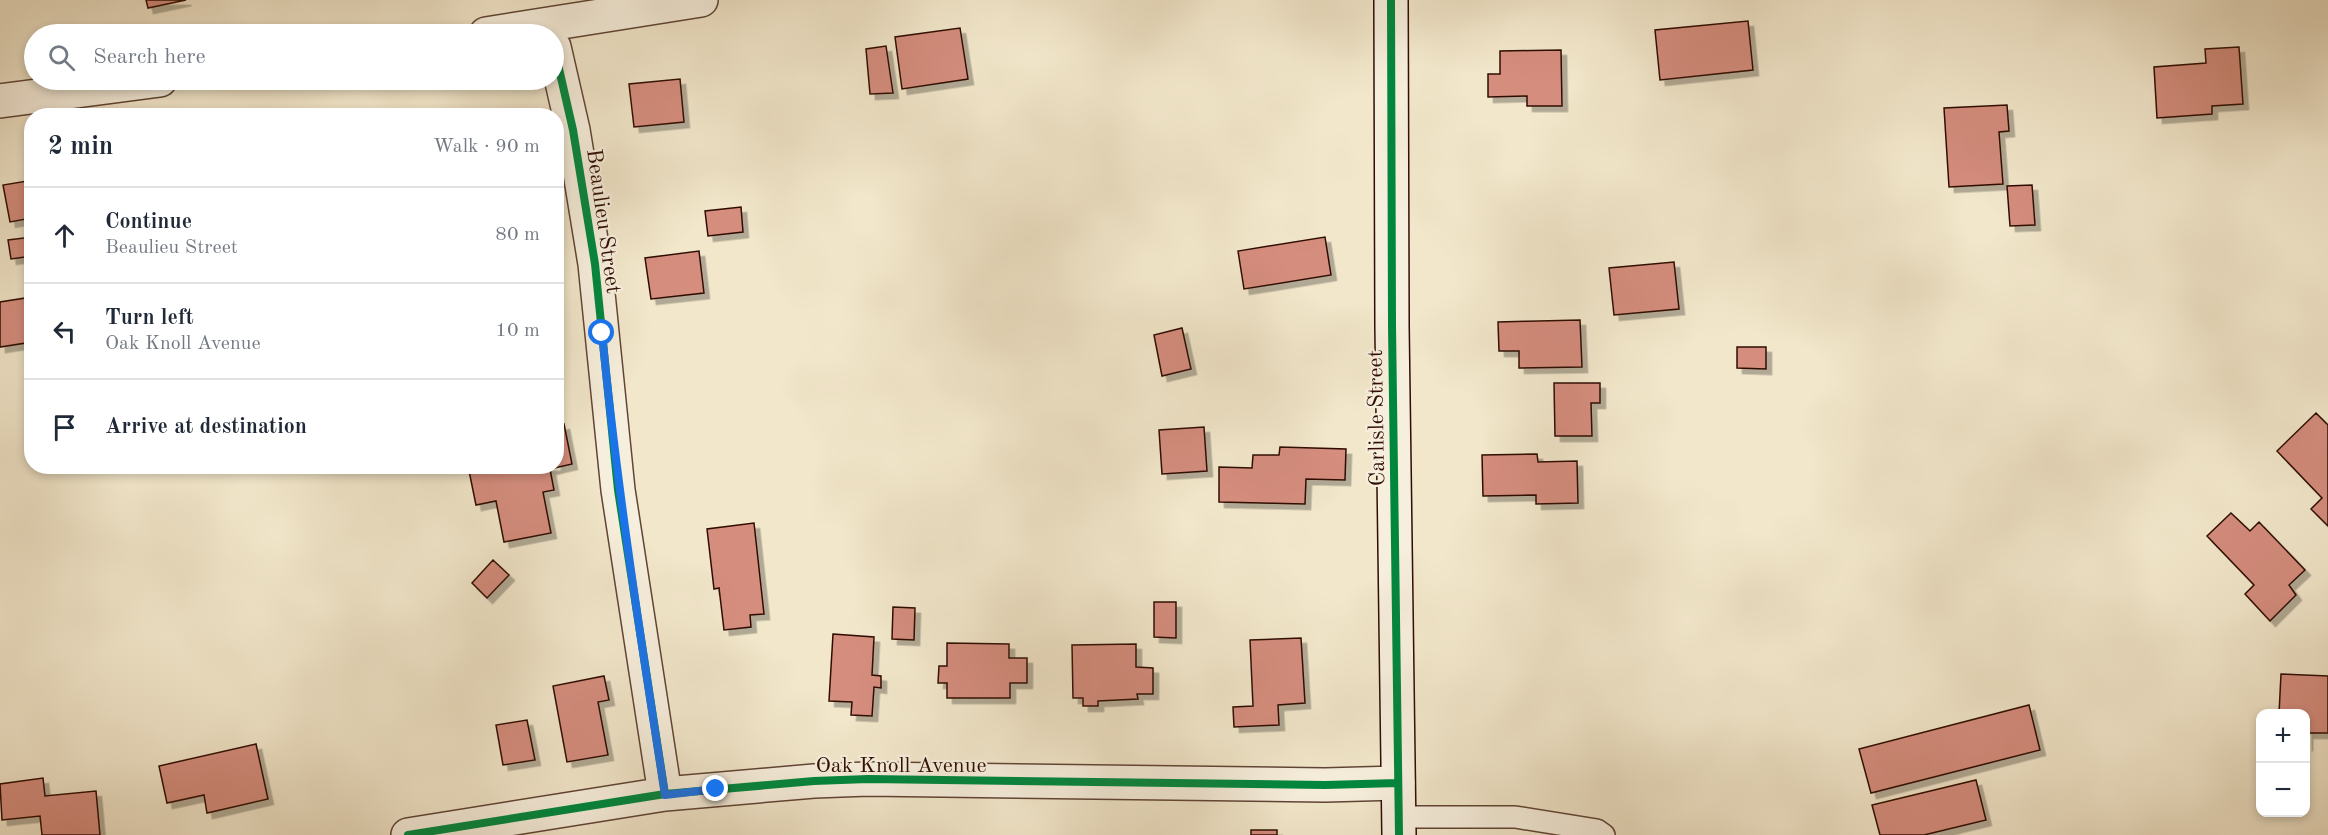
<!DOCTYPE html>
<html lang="en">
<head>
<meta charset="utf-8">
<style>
  :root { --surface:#fff; --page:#f6f6f7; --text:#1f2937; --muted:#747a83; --line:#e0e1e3 }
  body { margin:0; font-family:"Old Standard TT",serif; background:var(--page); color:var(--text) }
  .controls { position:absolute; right:18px; bottom:18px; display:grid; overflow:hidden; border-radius:12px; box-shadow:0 3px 9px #0003 }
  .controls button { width:54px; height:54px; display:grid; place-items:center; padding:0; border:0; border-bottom:2px solid var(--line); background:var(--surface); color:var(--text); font:30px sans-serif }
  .stop { position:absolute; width:18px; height:18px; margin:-14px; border:4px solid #1a73e8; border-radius:50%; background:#fff }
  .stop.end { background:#1a73e8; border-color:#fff; box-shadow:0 2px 6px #0008 }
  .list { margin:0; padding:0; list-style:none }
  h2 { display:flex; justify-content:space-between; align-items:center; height:78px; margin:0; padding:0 24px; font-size:26px }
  h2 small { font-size:20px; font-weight:400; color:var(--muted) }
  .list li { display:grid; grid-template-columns:39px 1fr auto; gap:18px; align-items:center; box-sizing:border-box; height:96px; padding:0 24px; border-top:2px solid var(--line) }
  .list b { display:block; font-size:22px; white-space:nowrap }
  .list p { margin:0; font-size:20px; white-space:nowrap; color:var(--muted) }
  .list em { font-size:20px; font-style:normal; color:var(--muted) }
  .icon { flex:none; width:33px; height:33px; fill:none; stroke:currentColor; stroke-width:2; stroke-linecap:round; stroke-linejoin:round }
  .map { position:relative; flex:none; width:2328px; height:835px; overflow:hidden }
  .search { position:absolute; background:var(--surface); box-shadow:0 3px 9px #0003; left:24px; top:24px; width:540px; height:66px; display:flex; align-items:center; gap:15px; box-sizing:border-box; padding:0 21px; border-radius:33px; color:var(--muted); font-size:22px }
  .panel { position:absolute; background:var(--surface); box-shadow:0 3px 9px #0003; left:24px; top:108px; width:540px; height:366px; border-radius:24px }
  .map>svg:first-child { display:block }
</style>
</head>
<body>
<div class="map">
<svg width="2328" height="835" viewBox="0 0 2328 835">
  <defs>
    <filter id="shadow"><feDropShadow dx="5.5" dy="5.5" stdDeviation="0" flood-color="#0004"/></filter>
  </defs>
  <rect width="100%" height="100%" fill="#f2e7cb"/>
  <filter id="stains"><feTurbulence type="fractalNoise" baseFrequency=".00333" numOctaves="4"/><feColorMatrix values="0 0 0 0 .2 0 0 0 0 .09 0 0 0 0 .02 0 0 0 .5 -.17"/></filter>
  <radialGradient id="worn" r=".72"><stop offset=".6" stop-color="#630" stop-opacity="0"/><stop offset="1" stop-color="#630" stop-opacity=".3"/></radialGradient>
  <path fill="#d58d7e" stroke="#2f0d03" stroke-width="1.5" filter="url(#shadow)" d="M146 0H186L148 8Z
    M1748 21 1753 70 1660 80 1655 30Z
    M960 28 968 79 902 89 895 37Z
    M886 46 893 93 870 94 866 49Z
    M2239 47 2243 104 2212 106V114L2157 118 2154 67 2206 63 2205 49Z
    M1561 50 1562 106H1527V96L1488 97V74H1500V51Z
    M680 79 684 122 634 127 629 84Z
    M2007 105 2009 131 1999 132 2003 184 1949 187 1944 108Z
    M27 181 32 218 10 222 3 185Z
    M2032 185 2035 225 2010 226 2007 186Z
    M741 207 743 232 708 236 705 211Z
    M32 237V256L11 259 8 240Z
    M1325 237 1331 275 1244 289 1238 251Z
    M699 251 704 293 651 299 645 258Z
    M1674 262 1679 309 1614 315 1609 268Z
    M32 297V342L0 347V302Z
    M1580 320 1582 367 1519 368V351H1499L1498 322Z
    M1182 328 1191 369 1162 376 1154 335Z
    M1737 347H1766V369L1737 368Z
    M1554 383H1600V403H1591L1592 436H1555Z
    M2316 413 2328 425V526L2311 509 2322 498 2277 451Z
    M564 424 572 464 550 469 554 490 543 492 551 533 504 542 496 501 476 505 468 466H556V426Z
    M1204 427 1207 471 1162 474 1159 430Z
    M1280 447 1346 449 1345 480 1306 479 1305 504 1219 502V467L1252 468 1253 455H1279Z
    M1537 454 1538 462 1577 461 1578 503 1536 504V495L1483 496 1482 455Z
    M2231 513 2250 531 2259 522 2305 570 2289 585 2296 595 2270 621 2245 594 2254 585 2207 536Z
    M754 523 764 614 750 615 751 627 724 630 719 588 714 589 707 529Z
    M493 560 509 575 487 598 472 583Z
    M1154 602H1176V638L1154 637Z
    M893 607 915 608 914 640 892 639Z
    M833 634 874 637 872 675 881 676V688L874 687 872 716 851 715 852 702 829 701Z
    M1301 638 1305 703 1278 705 1279 725 1234 727 1233 707 1253 706 1250 640Z
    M947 643 1009 644V658H1027V683H1010V698H947V683H938L939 666H947Z
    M1136 644V667L1153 668V694H1137L1138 699 1098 701V706H1083V698H1073L1072 645Z
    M2281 674 2328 676V733H2307V746L2306 714H2279Z
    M604 676 609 700 598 702 608 755 567 762 553 686Z
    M2029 705 2040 750 1871 793 1859 749Z
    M527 720 535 760 503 765 496 725Z
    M256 744 268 799 207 813 204 795 167 803 159 766Z
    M43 778 45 796 96 791 100 835H42L40 816 2 820 0 784Z
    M1976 780 1986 820 1924 835H1880L1872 805Z
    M1251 830H1277V835H1251Z"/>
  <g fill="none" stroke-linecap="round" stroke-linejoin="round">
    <defs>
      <path id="lane" d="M1398 817H1515L1597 830 1604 835"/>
      <path id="street" d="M486 34 701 0
        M554 47 573 130 595 264 618 490 665 794
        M0 101 160 80
        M408 835 665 794 814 781 868 779 1325 785 1398 783"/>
      <path id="secondary" d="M1391 0 1392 326 1399 835"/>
    </defs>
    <use href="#lane" stroke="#604435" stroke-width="24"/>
    <use href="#street" stroke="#604435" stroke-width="36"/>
    <use href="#secondary" stroke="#2f0d03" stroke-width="36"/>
    <use href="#lane" stroke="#f7efdd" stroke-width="21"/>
    <use href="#street" stroke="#f7efdd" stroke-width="33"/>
    <use href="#secondary" stroke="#f7efdd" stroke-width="33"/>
    <defs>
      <path id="cycleway" d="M1391 0 1392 326 1399 835
        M554 47 573 130 595 264 618 490 665 794
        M408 835 665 794 814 781 868 779 1325 785 1398 783"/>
    </defs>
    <use href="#cycleway" stroke="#f7efdd" stroke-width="11"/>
    <use href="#cycleway" stroke="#00873e" stroke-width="8"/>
  </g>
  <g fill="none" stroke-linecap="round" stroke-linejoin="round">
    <path stroke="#1a73e8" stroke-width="8" d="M602 333C617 488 641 641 665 795L716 789"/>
  </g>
  <g text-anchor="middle" stroke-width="4.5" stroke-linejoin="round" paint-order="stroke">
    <g font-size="22" fill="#2f0d03" stroke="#f7efdd">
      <text transform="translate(605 221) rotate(82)" y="8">Beaulieu Street</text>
      <text transform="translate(1375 418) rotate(-91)" y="8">Carlisle Street</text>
      <text x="901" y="772">Oak Knoll Avenue</text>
    </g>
  </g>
  <rect width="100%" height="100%" filter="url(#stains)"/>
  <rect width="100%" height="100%" fill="url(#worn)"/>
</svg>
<div class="controls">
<button>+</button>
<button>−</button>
</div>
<div class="stop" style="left:602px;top:333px"></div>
<div class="stop end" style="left:716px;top:789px"></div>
<div class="search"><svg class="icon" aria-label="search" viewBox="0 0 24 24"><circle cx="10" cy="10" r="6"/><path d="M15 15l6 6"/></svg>Search here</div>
<section class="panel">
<h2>2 min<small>Walk · 90 m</small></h2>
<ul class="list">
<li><svg class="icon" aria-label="ahead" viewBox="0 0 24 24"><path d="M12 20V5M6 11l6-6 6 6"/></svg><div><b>Continue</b><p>Beaulieu Street</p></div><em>80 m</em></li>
<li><svg class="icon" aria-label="left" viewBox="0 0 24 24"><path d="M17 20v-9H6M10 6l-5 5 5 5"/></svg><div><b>Turn left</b><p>Oak Knoll Avenue</p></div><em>10 m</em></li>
<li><svg class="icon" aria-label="arrive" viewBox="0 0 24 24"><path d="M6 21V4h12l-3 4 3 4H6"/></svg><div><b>Arrive at destination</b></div></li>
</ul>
</section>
</div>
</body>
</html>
